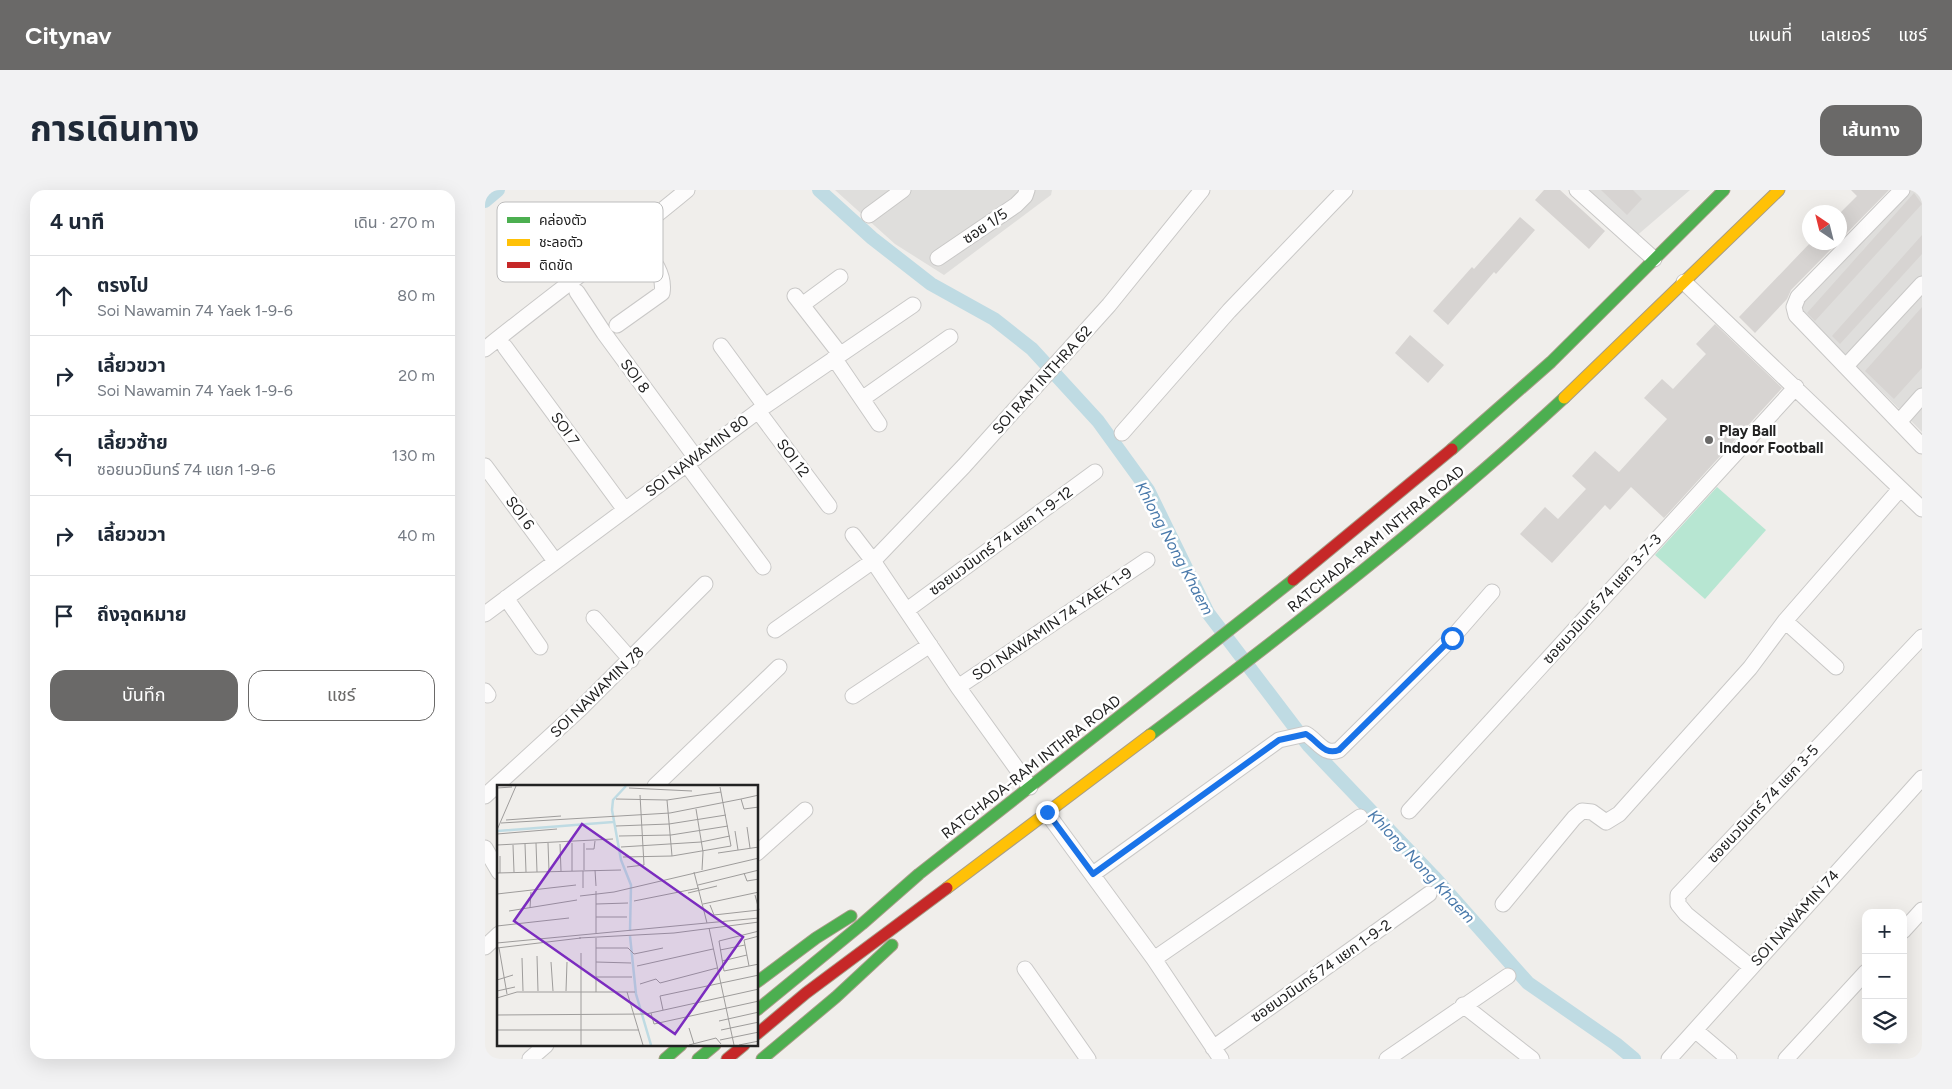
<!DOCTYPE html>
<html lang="th">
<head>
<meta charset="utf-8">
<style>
  :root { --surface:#fff; --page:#f2f2f3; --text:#1f2937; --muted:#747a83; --line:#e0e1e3; --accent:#6a6968 }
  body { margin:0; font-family:Figtree,"Noto Sans Thai",sans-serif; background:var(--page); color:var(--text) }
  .controls { position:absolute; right:15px; bottom:15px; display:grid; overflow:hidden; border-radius:10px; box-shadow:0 5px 20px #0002 }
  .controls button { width:45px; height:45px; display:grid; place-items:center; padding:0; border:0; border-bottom:1px solid var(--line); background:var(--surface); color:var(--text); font:25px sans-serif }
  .compass { position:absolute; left:1317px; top:15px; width:45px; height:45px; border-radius:50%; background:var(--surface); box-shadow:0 5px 20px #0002; rotate:325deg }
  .stop { position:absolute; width:15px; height:15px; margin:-11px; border:4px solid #1a73e8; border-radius:50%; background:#fff }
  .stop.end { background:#1a73e8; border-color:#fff; box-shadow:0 1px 5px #0008 }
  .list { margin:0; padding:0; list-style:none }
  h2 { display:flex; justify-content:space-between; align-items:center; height:65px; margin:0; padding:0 20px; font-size:21px }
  h2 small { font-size:16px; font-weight:400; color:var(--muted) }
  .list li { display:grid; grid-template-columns:32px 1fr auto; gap:15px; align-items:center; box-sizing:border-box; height:80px; padding:0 20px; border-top:1px solid var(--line) }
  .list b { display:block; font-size:19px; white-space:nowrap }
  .list p { margin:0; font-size:16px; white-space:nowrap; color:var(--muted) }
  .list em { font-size:16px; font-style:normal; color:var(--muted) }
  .actions { display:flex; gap:10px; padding:15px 20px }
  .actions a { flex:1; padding:11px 0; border:1px solid var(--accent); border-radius:15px; text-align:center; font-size:18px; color:var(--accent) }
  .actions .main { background:var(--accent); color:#fff }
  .icon { flex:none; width:28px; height:28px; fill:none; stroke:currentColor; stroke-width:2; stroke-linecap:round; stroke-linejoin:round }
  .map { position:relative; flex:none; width:1437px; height:869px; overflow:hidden; border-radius:15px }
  header { display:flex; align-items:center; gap:30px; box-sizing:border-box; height:70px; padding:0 25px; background:var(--accent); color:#fff }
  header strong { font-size:24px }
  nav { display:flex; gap:28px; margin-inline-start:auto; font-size:18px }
  .intro { display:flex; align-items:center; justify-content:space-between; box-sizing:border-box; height:120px; padding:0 30px }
  h1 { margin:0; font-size:35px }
  .button { padding:12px 22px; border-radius:15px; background:var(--accent); color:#fff; font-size:18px; font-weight:700 }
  main { display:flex; gap:30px; padding:0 30px }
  aside { flex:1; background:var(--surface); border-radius:15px; box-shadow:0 5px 20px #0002 }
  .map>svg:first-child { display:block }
</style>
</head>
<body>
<header>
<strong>Citynav</strong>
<nav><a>แผนที่</a><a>เลเยอร์</a><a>แชร์</a></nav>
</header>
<div class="intro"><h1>การเดินทาง</h1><a class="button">เส้นทาง</a></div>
<main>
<aside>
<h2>4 นาที<small>เดิน · 270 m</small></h2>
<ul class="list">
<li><svg class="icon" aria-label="ahead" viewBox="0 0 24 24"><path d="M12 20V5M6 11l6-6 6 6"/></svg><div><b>ตรงไป</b><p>Soi Nawamin 74 Yaek 1-9-6</p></div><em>80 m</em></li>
<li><svg class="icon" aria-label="right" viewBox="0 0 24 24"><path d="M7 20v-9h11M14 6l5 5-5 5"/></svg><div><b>เลี้ยวขวา</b><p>Soi Nawamin 74 Yaek 1-9-6</p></div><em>20 m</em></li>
<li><svg class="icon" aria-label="left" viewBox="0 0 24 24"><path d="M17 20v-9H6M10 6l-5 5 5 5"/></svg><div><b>เลี้ยวซ้าย</b><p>ซอยนวมินทร์ 74 แยก 1-9-6</p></div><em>130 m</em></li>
<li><svg class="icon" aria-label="right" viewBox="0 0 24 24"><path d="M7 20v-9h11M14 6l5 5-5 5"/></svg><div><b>เลี้ยวขวา</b></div><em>40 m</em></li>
<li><svg class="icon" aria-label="arrive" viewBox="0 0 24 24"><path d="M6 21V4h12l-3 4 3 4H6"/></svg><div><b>ถึงจุดหมาย</b></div></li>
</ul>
<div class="actions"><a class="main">บันทึก</a><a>แชร์</a></div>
</aside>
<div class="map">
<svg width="1437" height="869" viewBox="0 0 1437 869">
  <rect width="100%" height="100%" fill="#f0eeeb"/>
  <path fill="#dfdedc" d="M350 0H567L566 5 459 85 410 54Z
    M1098 0H1205L1149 48Z
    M1419 0H1437V242L1314 118Z"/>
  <path fill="#b7e6d2" d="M1232 297 1281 340 1220 409 1170 365Z"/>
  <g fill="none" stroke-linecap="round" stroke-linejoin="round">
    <path stroke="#bfdbe3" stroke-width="14" d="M334 0 387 48 446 94 509 129 547 159 613 231 663 300 723 423 824 556 949 687 1043 793 1131 854 1149 869
      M0 11 13 0"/>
  </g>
  <path fill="#d7d4d2" d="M1059 0H1075L1120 41 1104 59 1050 10Z
    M1116 0H1148L1157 9 1142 25Z
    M1366 0H1404L1354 51V24L1372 6Z
    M1429 3 1437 14 1330 131 1322 123Z
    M1035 27 1050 40 1011 84 1009 82 963 135 948 121 987 77 989 79Z
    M1437 45V64L1355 154 1347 146Z
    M1326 52H1353L1306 100 1302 109 1270 143 1254 127Z
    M1437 117V178L1409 209 1380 181Z
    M1230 134 1297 198 1179 328 1146 297 1125 320 1120 315 1067 373 1035 344 1060 317 1073 329 1101 299 1087 286 1110 261 1134 282 1182 229 1159 208 1177 189 1188 199 1221 164 1211 154Z
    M925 145 959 175 943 193 910 163Z"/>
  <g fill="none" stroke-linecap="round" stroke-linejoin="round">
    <defs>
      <path id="street" d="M1092 0 1169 69
        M1417 0 1313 107 1309 117 1311 125 1437 256
        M384 25 418 0
        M453 68 531 15 540 6 542 0
        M1199 92 1437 319
        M92 102 119 143 211 268
        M310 106 355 164
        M317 115 355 87
        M132 135 177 103C181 80 161 62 148 44
        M236 156 280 216
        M20 157 140 320
        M0 159C67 105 136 55 202 0
        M349 168 394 234
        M1361 176 1437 94
        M377 209 465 147
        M273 221 344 316
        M1414 232 1437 206
        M637 243 744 121 860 0
        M202 275 278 377
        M0 276 70 371
        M368 345 388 371 473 497 545 597
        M21 408 55 457
        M422 420 610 282
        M0 424 280 216 428 115
        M109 428 146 470
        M1300 431 1351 477
        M290 440 388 371 479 276 624 115 717 0
        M473 497 662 370
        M0 501 3 505
        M368 506 445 455
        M170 596 294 477
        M0 606 95 519 220 394
        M924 621 1311 197
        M562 623 669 769 736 869
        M0 658 14 682
        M272 663 320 620
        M608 684 794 550 821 544C833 551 839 566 854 560L967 448 1007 402
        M1018 714 1089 628 1097 621 1107 622 1121 632 1134 624 1265 478 1300 431 1415 299
        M1418 741 1437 720
        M0 757 14 744
        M669 769 875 627
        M1266 777 1201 724 1193 714V705L1437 447
        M540 779 603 869
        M978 815 1047 869
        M1210 840 1244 869
        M728 858 944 704
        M45 869 61 855
        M902 869 1023 786
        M1184 869 1437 588
        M1301 869 1381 782"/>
      <path id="fast" d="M967 259 1066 172 1239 0
        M665 545C807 438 948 329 1079 208
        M272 792 331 748 366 726
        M272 820 377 734 434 684 808 390
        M180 869 196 855
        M213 869 230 855
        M277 869 351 807 407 755"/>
      <path id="slow" d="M1079 208 1294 0
        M462 698 665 545"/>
      <path id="jam" d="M808 390 967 259
        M272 844 321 803 462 698
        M242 869 259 855"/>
    </defs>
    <use href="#street" stroke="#c9c8c7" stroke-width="17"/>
    <use href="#fast" stroke="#a79c86" stroke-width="13"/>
    <use href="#slow" stroke="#a79c86" stroke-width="13"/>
    <use href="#jam" stroke="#a79c86" stroke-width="13"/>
    <use href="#street" stroke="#fdfcfc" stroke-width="15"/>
    <use href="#fast" stroke="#4caf50" stroke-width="11"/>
    <use href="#slow" stroke="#ffc107" stroke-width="11"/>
    <use href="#jam" stroke="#c62828" stroke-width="11"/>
  </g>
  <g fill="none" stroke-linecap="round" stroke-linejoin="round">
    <path stroke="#1a73e8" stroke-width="6" d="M562 622 608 684 794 550 821 544C833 551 839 566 854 560L967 448"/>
  </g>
  <circle fill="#6a6968" stroke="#fff" stroke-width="2" cx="1224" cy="250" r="5"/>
  <g text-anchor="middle" stroke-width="5" stroke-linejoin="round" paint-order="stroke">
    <g font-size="15" fill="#222" stroke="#fff">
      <text transform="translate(500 36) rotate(-34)" y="5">ซอย 1/5</text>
      <text transform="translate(150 186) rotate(54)" y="5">SOI 8</text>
      <text transform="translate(557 190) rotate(-48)" y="5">SOI RAM INTHRA 62</text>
      <text transform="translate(80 239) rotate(54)" y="5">SOI 7</text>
      <text transform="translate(212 266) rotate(-37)" y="5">SOI NAWAMIN 80</text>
      <text transform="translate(308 268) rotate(53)" y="5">SOI 12</text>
      <text transform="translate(35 323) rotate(54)" y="5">SOI 6</text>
      <text transform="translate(891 349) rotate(-39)" y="5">RATCHADA-RAM INTHRA ROAD</text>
      <text transform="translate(516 351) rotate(-36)" y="5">ซอยนวมินทร์ 74 แยก 1-9-12</text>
      <text transform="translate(1117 409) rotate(-48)" y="5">ซอยนวมินทร์ 74 แยก 3-7-3</text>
      <text transform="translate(567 434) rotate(-34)" y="5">SOI NAWAMIN 74 YAEK 1-9</text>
      <text transform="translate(112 502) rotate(-44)" y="5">SOI NAWAMIN 78</text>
      <text transform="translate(546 577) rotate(-38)" y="5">RATCHADA-RAM INTHRA ROAD</text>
      <text transform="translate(1278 614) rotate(-47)" y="5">ซอยนวมินทร์ 74 แยก 3-5</text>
      <text transform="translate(1310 728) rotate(-48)" y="5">SOI NAWAMIN 74</text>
      <text transform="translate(836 781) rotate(-35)" y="5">ซอยนวมินทร์ 74 แยก 1-9-2</text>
    </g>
    <g font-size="15" font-weight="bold" fill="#222" stroke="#fff" text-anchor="start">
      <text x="1234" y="246">Play Ball<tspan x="1234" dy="17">Indoor Football</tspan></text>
    </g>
    <g font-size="16" font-style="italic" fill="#4a7aab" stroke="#fff">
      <text transform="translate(690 358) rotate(62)" y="6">Khlong Nong Khaem</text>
      <text transform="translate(937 676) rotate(47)" y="6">Khlong Nong Khaem</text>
    </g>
  </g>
  <g transform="translate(12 595)">
    <rect width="261" height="261" fill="#f0eeeb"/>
    <path fill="none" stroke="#bfdbe3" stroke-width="2.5" d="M129 1 116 15 115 25 124 75 134 100 133 146M1 46 116 37M133 151 139 209 154 260"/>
    <path fill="none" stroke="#9e9c9b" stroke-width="1" d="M0 3 15 2M132 3 195 6M119 14 170 15 224 7M244 14 262 10M170 15 175 71M199 24 206 67 205 85M9 35 64 31M4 38 173 28 244 14 247 24 262 22M119 41 172 39 229 30M250 42 253 63M0 45 19 1M238 46 241 65M0 49 60 44M122 51 174 50 231 41M39 58 40 87M51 58 52 86M75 58V86M87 58V85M28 59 29 87M63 59 64 86M0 60 116 54M16 60 17 87M124 62 204 57 233 51M89 64H97L98 56M221 68 262 62M3 71V88M126 72 175 71 234 61 223 2M130 82 147 80 143 10M98 85 99 101M86 86V103M197 87 210 138M0 88 124 85M247 88 250 96 262 94M201 100 262 85M99 106V148M191 108 220 101M0 109 79 100M258 110 262 125M83 111 117 107 262 73M137 116 202 103M99 119 131 118M206 119 262 107M213 120 217 130 262 125M33 123 34 107M12 126 80 115M99 132H130M0 141 72 133M212 143 237 260M262 146 222 156 227 186 262 179M82 153 177 148 262 137M0 158 262 133M0 163 84 153M2 163 10 209M99 163H131L137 169 166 163M223 165 248 160M84 168V260M40 171 41 206M25 173 26 206M225 176 250 170M54 177 56 206M99 177 134 178M140 181 216 164M252 181 247 155 262 151M99 192H135M0 195 16 190M143 199 159 194 163 198 220 183M0 206 18 202M69 206 70 177M99 207V153M130 207 146 260M0 213 20 207H138M166 225 163 211 262 190M154 228 157 239 262 216M0 230 149 229 262 204M222 236 262 227M192 243 197 259M0 245H142M224 245 262 237M223 255 262 247M192 260 219 253 224 259M242 260 262 256"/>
    <path fill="#7b2cbf" fill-opacity="0.15" stroke="#7b2cbf" stroke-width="2.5" d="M85 39 246 152 178 249 17 136Z"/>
    <rect width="261" height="261" fill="none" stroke="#222" stroke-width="2.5"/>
  </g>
  <rect x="12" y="12" width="166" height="80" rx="8" fill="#fff" stroke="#bdbdbd" stroke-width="1"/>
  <rect x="22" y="27" width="23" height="6" fill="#4caf50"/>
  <rect x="22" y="49" width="23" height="7" fill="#ffc107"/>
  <rect x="22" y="72" width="23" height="6" fill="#c62828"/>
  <g font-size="14" fill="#222">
    <text x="54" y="35">คล่องตัว</text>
    <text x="54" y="57">ชะลอตัว</text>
    <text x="54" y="80">ติดขัด</text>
  </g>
</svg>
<div class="controls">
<button>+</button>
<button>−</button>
<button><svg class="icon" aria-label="layers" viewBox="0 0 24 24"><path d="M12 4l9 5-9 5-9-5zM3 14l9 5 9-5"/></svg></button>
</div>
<svg class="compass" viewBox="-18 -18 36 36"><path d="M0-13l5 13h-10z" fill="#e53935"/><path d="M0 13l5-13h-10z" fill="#747a83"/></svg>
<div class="stop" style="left:967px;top:448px"></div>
<div class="stop end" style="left:562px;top:622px"></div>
</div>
</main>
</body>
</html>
